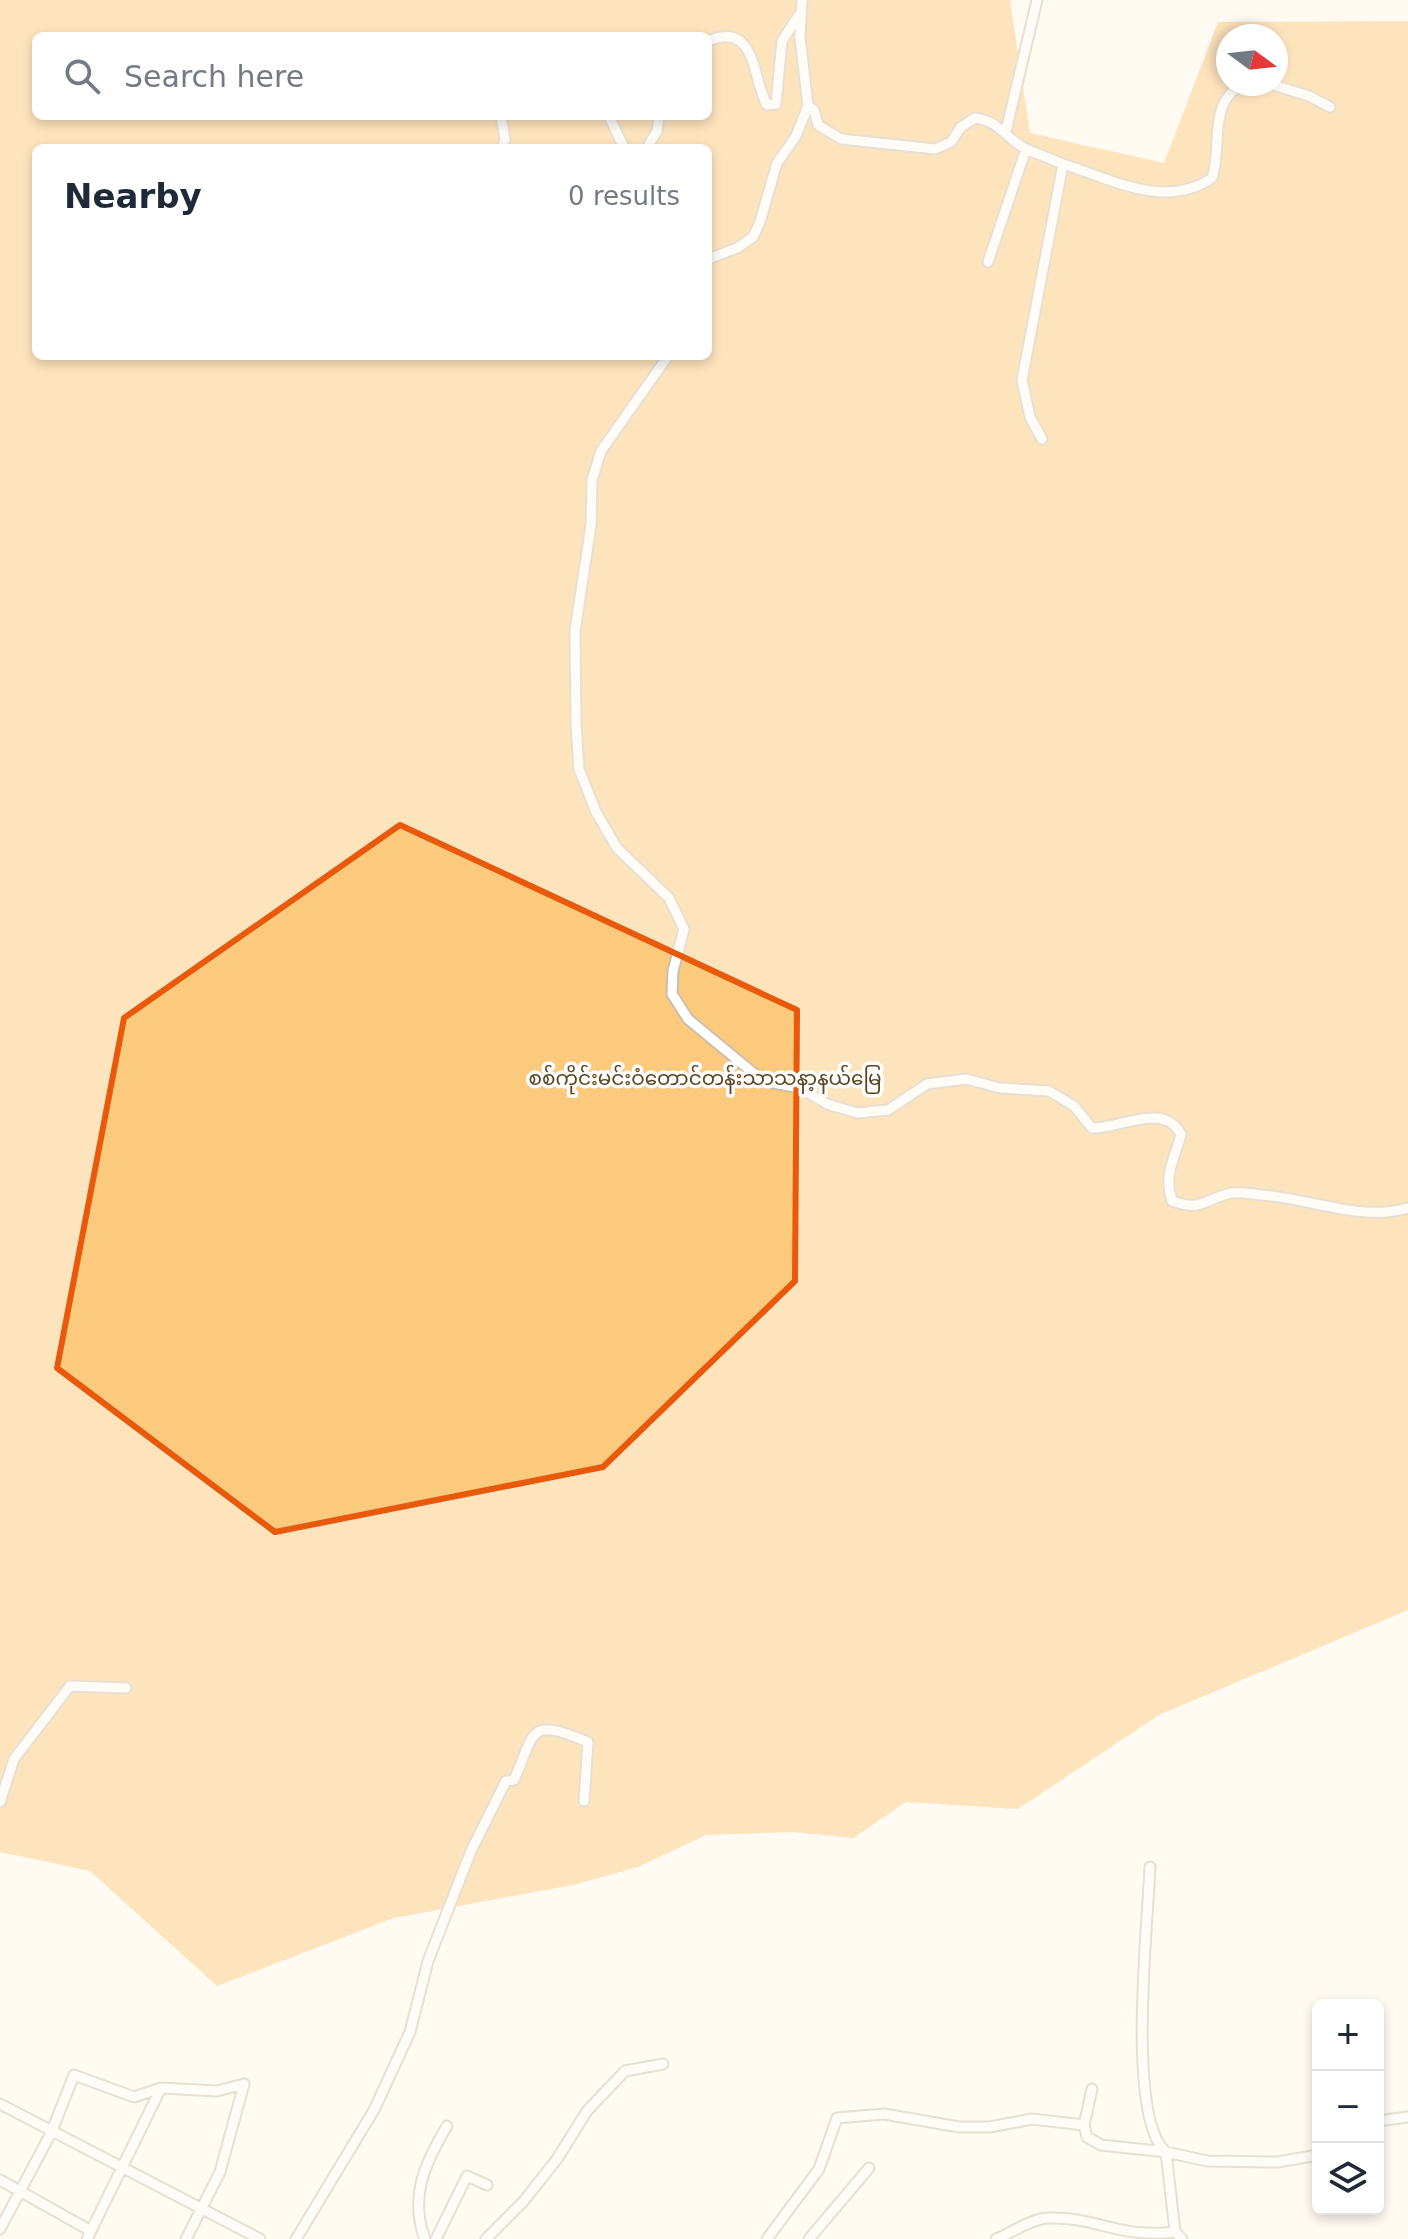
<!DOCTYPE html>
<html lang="en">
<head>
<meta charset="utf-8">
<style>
  :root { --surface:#fff; --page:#f6f6f7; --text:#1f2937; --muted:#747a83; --line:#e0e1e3 }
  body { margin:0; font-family:"DejaVu Sans","Noto Sans Myanmar",sans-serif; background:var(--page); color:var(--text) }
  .controls { position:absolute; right:24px; bottom:24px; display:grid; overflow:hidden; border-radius:12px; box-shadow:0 4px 12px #0003 }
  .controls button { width:72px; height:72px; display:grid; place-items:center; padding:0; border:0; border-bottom:2px solid var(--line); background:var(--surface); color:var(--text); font:40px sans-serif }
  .compass { position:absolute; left:1216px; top:24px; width:72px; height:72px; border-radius:50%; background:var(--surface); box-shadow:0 4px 12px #0003; rotate:105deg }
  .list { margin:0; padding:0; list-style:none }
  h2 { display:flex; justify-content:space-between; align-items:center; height:104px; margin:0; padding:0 32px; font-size:34px }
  h2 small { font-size:26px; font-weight:400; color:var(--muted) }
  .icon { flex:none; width:44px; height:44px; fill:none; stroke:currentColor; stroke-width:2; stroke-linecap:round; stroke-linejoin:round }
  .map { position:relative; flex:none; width:1408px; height:2239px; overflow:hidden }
  .search { position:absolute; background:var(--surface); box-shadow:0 4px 12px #0003; left:32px; top:32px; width:680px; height:88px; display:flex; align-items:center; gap:20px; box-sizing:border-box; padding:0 28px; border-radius:12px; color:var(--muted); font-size:30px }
  .panel { position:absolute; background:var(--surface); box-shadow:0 4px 12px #0003; left:32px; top:144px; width:680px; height:216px; border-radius:12px }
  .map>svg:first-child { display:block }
</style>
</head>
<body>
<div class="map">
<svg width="1408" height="2239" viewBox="0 0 1408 2239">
  <rect width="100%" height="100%" fill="#fffaf2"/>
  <path fill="#fcca7d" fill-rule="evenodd" d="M0 0H1010L1030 133 1164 163 1218 22 1408 21V1610L1159 1715 1018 1809 906 1802 853 1838 794 1832 706 1835 638 1867 573 1885 394 1918 217 1986 90 1871 0 1852ZM36 36H708V116H36ZM1228 36H1276V84H1228ZM36 148H708V356H36Z"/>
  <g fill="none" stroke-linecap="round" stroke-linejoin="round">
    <defs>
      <path id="street" d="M708 41C757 20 752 79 767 105L776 104 782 41 799 15
        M1270 84 1309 96 1330 107
        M808 106 814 110 818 125 841 139 935 149 951 142 961 127 975 118C1000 121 1006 139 1026 149L988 262
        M501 116 505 140 502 148
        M609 116 624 148
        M1006 131 1037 0
        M647 148 657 131 659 116
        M1026 149 1063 164 1022 380 1030 417 1042 439
        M1063 164C1111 179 1165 210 1212 178 1223 145 1207 105 1242 84
        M708 259 737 248 753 237 760 222 777 163 796 136 808 106 800 37 802 0
        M668 356 601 451 592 480 591 525 575 631 576 724 579 769 596 812 617 848 669 898 684 929 673 971 672 994 688 1019 763 1081 800 1088 827 1104 857 1113 888 1110 927 1084 966 1079 1000 1088 1049 1091 1074 1106 1092 1128C1120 1129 1163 1101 1181 1134 1175 1159 1163 1174 1172 1201 1203 1212 1204 1199 1231 1193 1240 1192 1252 1194 1262 1195 1309 1198 1361 1222 1408 1208
        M0 1802 14 1759 70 1686 126 1688
        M1150 1867C1148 1921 1126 2119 1166 2152L1175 2232 1182 2239
        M1092 2089 1084 2125 1087 2137 1101 2145 1166 2152 1207 2161 1278 2162 1318 2155
        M0 2104 260 2239
        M1378 2121 1408 2117
        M0 2180 91 2231
        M0 2229 51 2133 74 2075 134 2097 161 2088 217 2091 244 2084
        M87 2239 161 2088
        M186 2239 220 2172 244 2084
        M296 2239 374 2110 410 2032 428 1961 471 1851 506 1781 514 1780C536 1730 528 1717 588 1742L584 1801
        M425 2239C409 2197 425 2163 447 2126
        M436 2239 467 2176 487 2185
        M486 2239 523 2202 557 2159 587 2111 625 2071 663 2064
        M767 2239 819 2169 837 2118 884 2114 959 2127H990L1032 2119 1084 2125
        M809 2239 869 2168
        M996 2239C1011 2233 1031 2219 1047 2218 1096 2216 1119 2239 1175 2232"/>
    </defs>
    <use href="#street" stroke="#cbbfac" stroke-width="13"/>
    <use href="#street" stroke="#fff" stroke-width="9"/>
  </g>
  <path d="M0 0H1408V2239H0ZM400 825 797 1010 795 1281 603 1467 275 1532 57 1368 124 1018Z" fill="#fffaf2" fill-opacity=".55" fill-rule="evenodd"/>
  <path fill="none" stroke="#e8590c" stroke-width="6" stroke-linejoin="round" d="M400 825 797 1010 795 1281 603 1467 275 1532 57 1368 124 1018Z"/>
  <g text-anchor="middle" stroke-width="7" stroke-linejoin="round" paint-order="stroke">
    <g font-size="20" fill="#5b441e" stroke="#fff">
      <text x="705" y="1085">စစ်ကိုင်းမင်းဝံတောင်တန်းသာသနာ့နယ်မြေ</text>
    </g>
  </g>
</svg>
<div class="controls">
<button>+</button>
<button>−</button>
<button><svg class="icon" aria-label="layers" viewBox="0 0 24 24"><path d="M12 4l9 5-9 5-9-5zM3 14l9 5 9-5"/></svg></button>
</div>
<svg class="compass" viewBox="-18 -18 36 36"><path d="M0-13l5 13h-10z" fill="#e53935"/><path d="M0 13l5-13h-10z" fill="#747a83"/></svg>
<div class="search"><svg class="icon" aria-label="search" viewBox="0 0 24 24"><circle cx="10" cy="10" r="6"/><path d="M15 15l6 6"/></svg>Search here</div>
<section class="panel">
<h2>Nearby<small>0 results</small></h2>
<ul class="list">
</ul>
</section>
</div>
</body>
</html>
